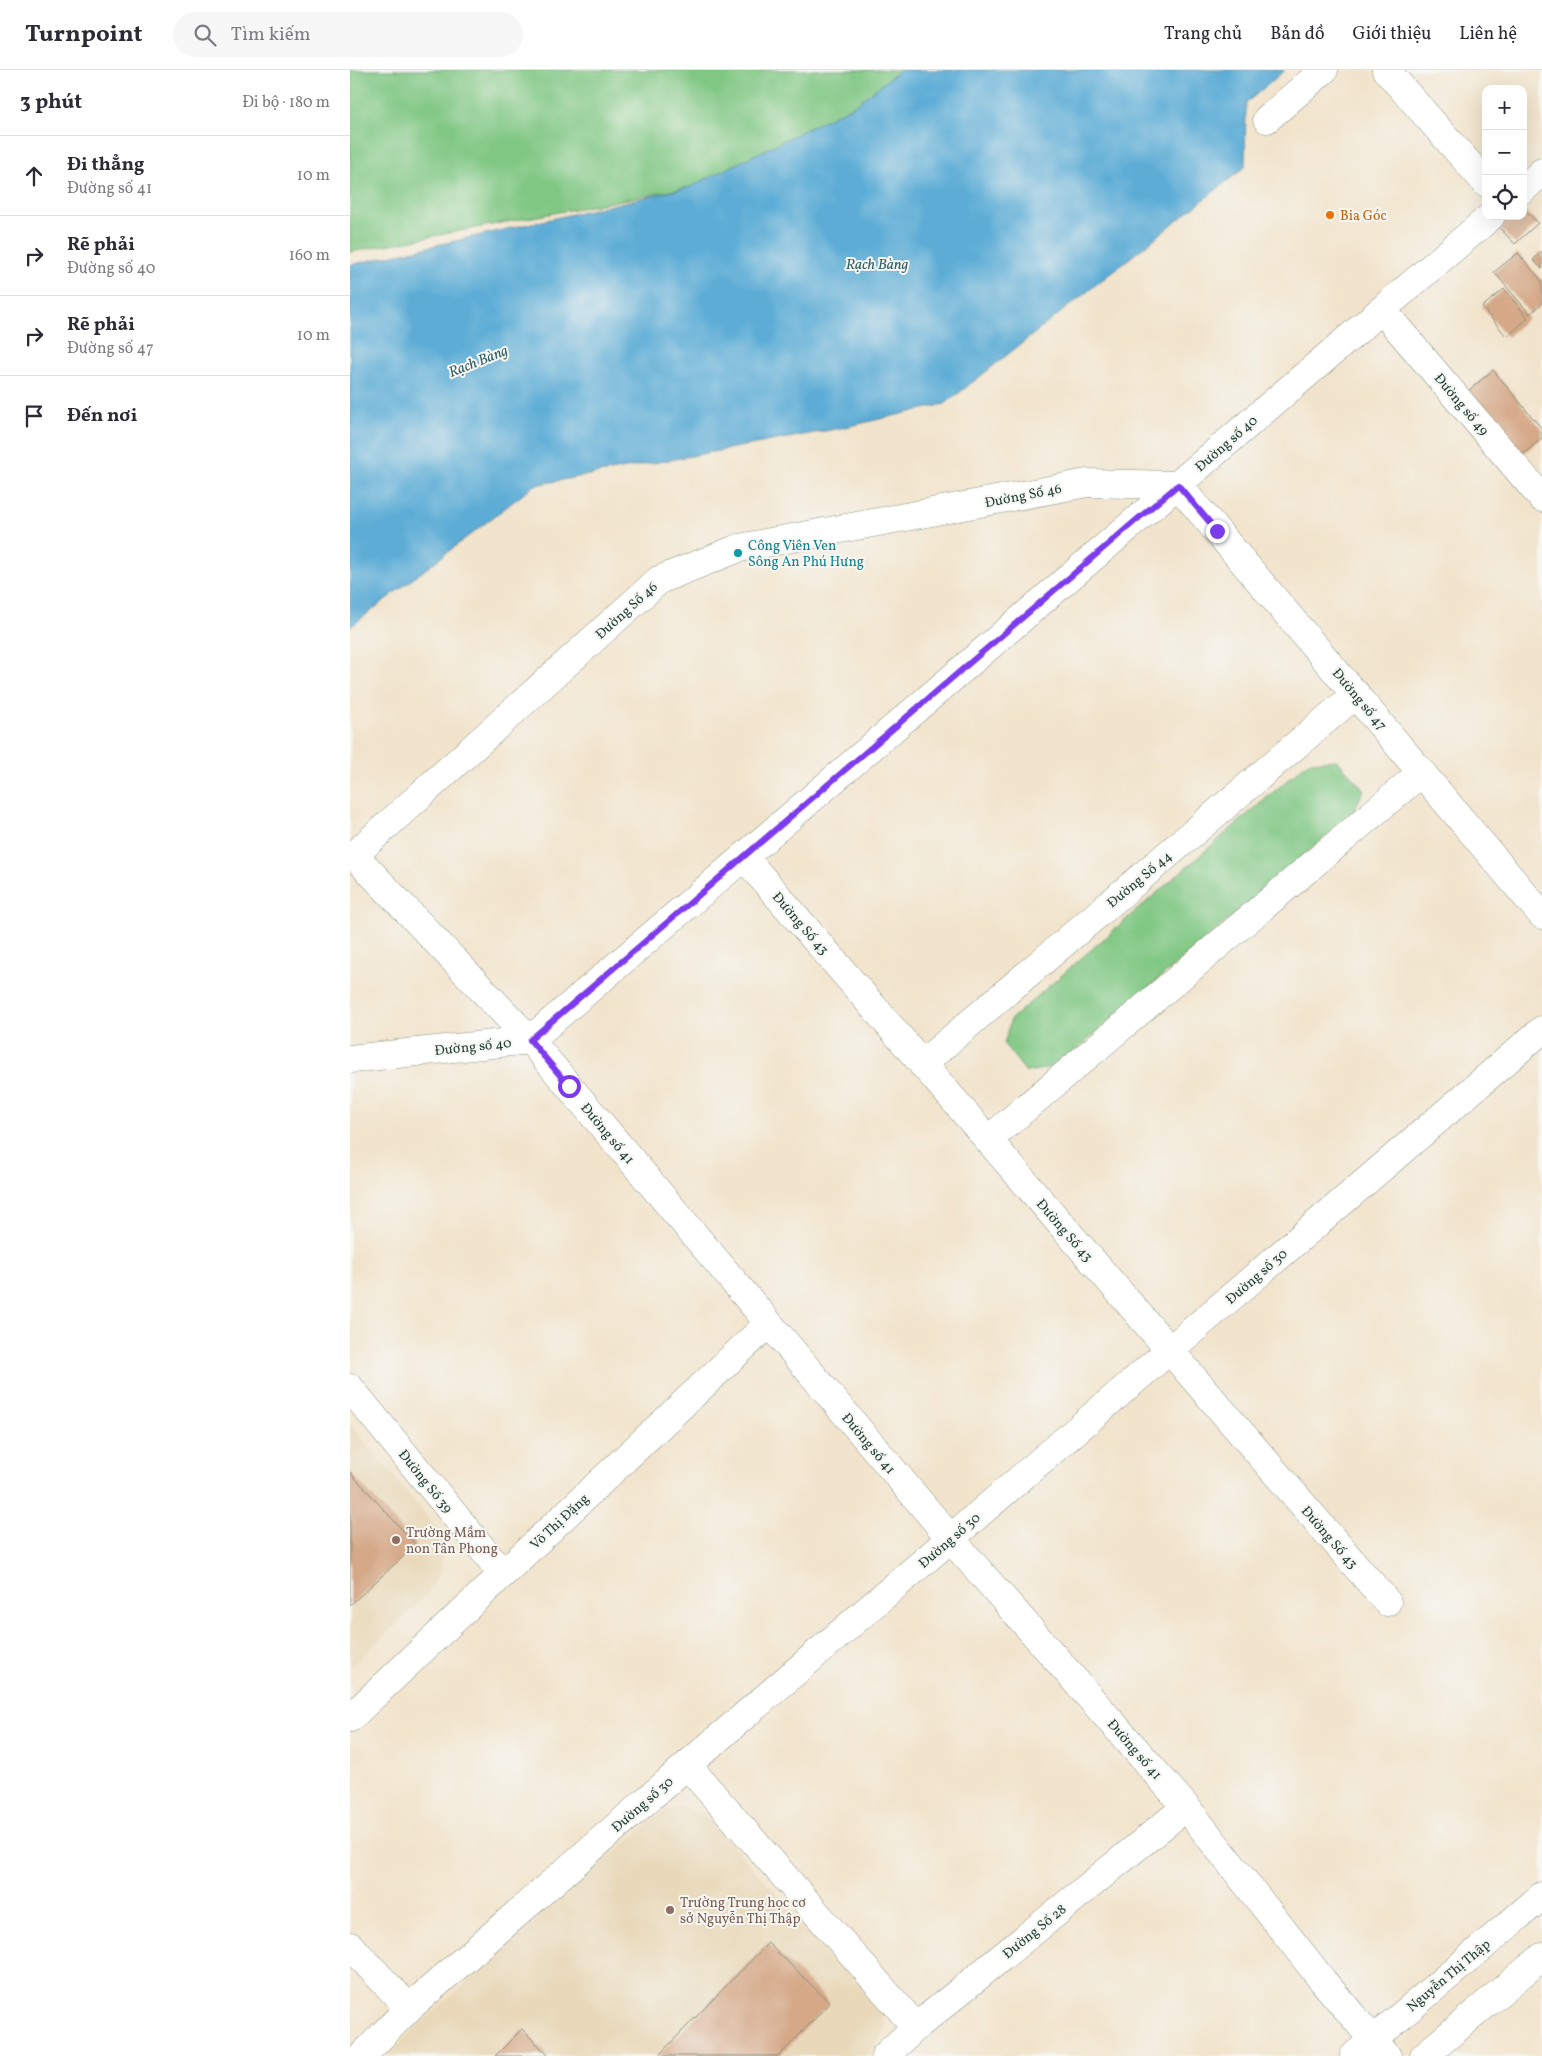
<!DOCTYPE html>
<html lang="vi">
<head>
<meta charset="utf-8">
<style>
  :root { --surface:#fff; --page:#f7f7f7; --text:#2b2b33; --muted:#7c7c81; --line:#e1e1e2 }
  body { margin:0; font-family:Vollkorn,serif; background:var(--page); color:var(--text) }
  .controls { position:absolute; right:15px; top:15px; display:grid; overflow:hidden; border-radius:10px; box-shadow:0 5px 20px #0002 }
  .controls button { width:45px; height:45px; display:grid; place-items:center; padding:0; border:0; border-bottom:1px solid var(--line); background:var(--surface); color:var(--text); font:25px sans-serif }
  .stop { position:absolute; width:15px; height:15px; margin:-11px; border:4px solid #7c3aed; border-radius:50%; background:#fff }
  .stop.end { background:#7c3aed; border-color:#fff; box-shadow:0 1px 5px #0008 }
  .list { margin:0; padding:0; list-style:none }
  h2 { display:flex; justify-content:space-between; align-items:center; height:65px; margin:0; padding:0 20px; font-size:21px }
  h2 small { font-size:16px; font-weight:400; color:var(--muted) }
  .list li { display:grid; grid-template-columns:32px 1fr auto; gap:15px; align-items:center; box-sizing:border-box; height:80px; padding:0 20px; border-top:1px solid var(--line) }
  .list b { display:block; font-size:19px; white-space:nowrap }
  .list p { margin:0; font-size:16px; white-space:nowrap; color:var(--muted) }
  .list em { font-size:16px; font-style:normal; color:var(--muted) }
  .icon { flex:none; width:28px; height:28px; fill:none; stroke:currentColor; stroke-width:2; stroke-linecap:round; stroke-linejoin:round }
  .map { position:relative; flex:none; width:1192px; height:1986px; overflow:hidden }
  header { display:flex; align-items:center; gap:30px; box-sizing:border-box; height:70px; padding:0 25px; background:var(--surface); border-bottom:1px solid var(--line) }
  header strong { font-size:24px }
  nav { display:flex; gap:28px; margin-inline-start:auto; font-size:18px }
  .search { width:350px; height:45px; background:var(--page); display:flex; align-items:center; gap:12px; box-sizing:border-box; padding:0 18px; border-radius:28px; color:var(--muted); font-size:19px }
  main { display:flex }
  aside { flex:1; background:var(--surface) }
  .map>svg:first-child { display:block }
</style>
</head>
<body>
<header>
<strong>Turnpoint</strong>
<div class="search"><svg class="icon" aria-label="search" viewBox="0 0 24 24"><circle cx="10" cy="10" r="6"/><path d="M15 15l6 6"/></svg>Tìm kiếm</div>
<nav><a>Trang chủ</a><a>Bản đồ</a><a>Giới thiệu</a><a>Liên hệ</a></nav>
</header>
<main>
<aside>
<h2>3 phút<small>Đi bộ · 180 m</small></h2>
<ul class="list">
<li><svg class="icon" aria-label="ahead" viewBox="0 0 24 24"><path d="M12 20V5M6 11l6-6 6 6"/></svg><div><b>Đi thẳng</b><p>Đường số 41</p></div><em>10 m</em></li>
<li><svg class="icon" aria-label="right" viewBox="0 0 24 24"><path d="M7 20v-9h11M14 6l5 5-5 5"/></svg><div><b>Rẽ phải</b><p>Đường số 40</p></div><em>160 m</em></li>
<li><svg class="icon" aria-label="right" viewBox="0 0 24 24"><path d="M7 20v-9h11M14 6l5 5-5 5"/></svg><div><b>Rẽ phải</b><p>Đường số 47</p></div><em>10 m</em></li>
<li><svg class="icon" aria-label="arrive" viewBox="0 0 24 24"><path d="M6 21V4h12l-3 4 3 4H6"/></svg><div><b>Đến nơi</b></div></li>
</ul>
</aside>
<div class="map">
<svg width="1192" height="1986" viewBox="0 0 1192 1986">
  <rect width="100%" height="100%" fill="#f6f6f2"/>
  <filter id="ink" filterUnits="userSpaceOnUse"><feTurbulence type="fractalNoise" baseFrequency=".02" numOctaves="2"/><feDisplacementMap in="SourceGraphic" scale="10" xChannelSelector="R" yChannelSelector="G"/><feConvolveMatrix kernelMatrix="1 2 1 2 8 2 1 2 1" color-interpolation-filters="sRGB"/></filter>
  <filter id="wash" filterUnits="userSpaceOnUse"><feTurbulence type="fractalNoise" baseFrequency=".0096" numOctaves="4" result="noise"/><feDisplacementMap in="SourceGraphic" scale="20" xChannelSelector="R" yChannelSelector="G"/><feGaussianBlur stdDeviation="1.12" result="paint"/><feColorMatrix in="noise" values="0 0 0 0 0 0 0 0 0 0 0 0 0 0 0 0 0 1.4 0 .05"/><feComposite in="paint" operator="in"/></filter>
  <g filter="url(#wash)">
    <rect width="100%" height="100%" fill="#f2e4cc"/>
    <path fill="#e9d9ba" d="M0 1354 89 1461 94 1479 91 1501 75 1527 0 1598Z
      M329 1735 354 1744 528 1936 536 1958 526 1974 514 1986H37L75 1949 309 1744Z"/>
    <path fill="#80c783" stroke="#50825c" d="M0 0H550L505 35 340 117 0 182Z
      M987 690 1014 720 1002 744 706 997 676 1002 654 974 661 949 958 692Z"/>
    <path fill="#5bacd6" stroke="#3d7485" d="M550 0H935L896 33 895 97 595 334 491 358 185 415 0 557V195L340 117 505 35Z"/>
    <g id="blocks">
      <path fill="#d5a988" d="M1173 138 1188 153 1165 174 1148 156 1159 146H1173Z
        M1192 181V199L1183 190Z
        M1168 183 1192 211V234L1180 244 1144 202Z
        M1154 219 1178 248 1157 267 1132 237Z
        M1143 300 1192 359V368L1172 385 1118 321Z
        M0 1402 66 1475 0 1535Z
        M418 1873 480 1933 429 1986H308Z
        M172 1959 199 1986H145Z"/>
    </g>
  </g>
  <g filter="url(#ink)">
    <use href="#blocks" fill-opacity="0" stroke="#889080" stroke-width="1"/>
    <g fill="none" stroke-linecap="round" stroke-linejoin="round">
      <defs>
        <path id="street" d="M1036 0 1136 113
          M917 49 974 0
          M1173 119 1192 102
          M1032 240 1192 428
          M394 787 1037 1532
          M0 989 180 970 1141 146
          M572 994 1006 624
          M638 1070 1072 702
          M0 1318 153 1504
          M0 1648 418 1254
          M337 1695 566 1957
          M0 1876 59 1938
          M12 1986 59 1938 337 1695 1192 960
          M535 1986 566 1957 836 1737
          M1037 1986 973 1911 836 1737 601 1469 180 970 4 785 309 510 389 478 737 413 828 415 1192 845"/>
        <path id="secondary" d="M1004 1986 1192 1826
          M1074 1986 1192 1887"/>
      </defs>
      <use href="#street" stroke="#889080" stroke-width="29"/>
      <use href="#secondary" stroke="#889080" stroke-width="29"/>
      <use href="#street" stroke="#fff" stroke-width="28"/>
      <use href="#secondary" stroke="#fff" stroke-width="28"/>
    </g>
  </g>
  <g fill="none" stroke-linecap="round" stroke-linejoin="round" filter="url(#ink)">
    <path stroke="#7c3aed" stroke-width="6" d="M219 1016 180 970 784 452 828 415 867 461"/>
  </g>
  <circle fill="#e8710a" stroke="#f6f6f2" stroke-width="2" cx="980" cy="145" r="5"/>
  <circle fill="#0f9aa8" stroke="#f6f6f2" stroke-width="2" cx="388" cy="483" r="5"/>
  <g fill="#8d6e63" stroke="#f6f6f2" stroke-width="2">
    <circle cx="46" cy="1470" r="5"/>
    <circle cx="320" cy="1840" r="5"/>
  </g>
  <g text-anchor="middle" stroke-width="4" stroke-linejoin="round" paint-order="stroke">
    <g font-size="14" fill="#c56008" stroke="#f6f6f2" text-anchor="start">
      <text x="990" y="150">Bia Góc</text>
    </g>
    <g font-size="14" fill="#1f3d34" stroke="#f6f6f2">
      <text transform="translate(1112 334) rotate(50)" y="5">Đường số 49</text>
      <text transform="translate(876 373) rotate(-41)" y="5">Đường số 40</text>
      <text transform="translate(673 425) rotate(-11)" y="5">Đường Số 46</text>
      <text transform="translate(276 540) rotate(-42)" y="5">Đường Số 46</text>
      <text transform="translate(1010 629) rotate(50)" y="5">Đường số 47</text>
      <text transform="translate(789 809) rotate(-40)" y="5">Đường Số 44</text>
      <text transform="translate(451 853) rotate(49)" y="5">Đường Số 43</text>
      <text transform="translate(123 976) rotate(-6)" y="5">Đường số 40</text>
      <text transform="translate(258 1063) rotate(50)" y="5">Đường số 41</text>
      <text transform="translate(715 1160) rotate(49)" y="5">Đường Số 43</text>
      <text transform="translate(906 1206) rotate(-41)" y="5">Đường số 30</text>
      <text transform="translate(519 1373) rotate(50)" y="5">Đường số 41</text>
      <text transform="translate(76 1411) rotate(51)" y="5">Đường Số 39</text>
      <text transform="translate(209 1451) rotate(-43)" y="5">Võ Thị Đặng</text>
      <text transform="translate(980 1467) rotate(49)" y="5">Đường Số 43</text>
      <text transform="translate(599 1470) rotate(-41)" y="5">Đường số 30</text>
      <text transform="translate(785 1679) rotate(49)" y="5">Đường số 41</text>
      <text transform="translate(292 1734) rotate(-41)" y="5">Đường số 30</text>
      <text transform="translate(684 1861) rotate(-39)" y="5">Đường Số 28</text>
      <text transform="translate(1098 1905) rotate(-40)" y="5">Nguyễn Thị Thập</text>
    </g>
    <g font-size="14" fill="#0d838f" stroke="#f6f6f2" text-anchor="start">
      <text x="398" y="480">Công Viên Ven<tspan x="398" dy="16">Sông An Phú Hưng</tspan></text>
    </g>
    <g font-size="14" fill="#785e54" stroke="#f6f6f2" text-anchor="start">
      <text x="56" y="1467">Trường Mầm<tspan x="56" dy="16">non Tân Phong</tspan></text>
      <text x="330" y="1837">Trường Trung học cơ<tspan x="330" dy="16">sở Nguyễn Thị Thập</tspan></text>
    </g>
    <g font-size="15" font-style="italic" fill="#315e65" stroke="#f6f6f2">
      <text x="527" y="199">Rạch Bàng</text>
      <text transform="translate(128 291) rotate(-22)" y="5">Rạch Bàng</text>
    </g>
  </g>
</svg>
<div class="controls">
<button>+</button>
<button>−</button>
<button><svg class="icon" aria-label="locate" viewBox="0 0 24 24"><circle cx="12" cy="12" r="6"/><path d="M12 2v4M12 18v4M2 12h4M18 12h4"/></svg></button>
</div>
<div class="stop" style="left:219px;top:1016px"></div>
<div class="stop end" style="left:867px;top:461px"></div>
</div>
</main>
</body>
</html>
